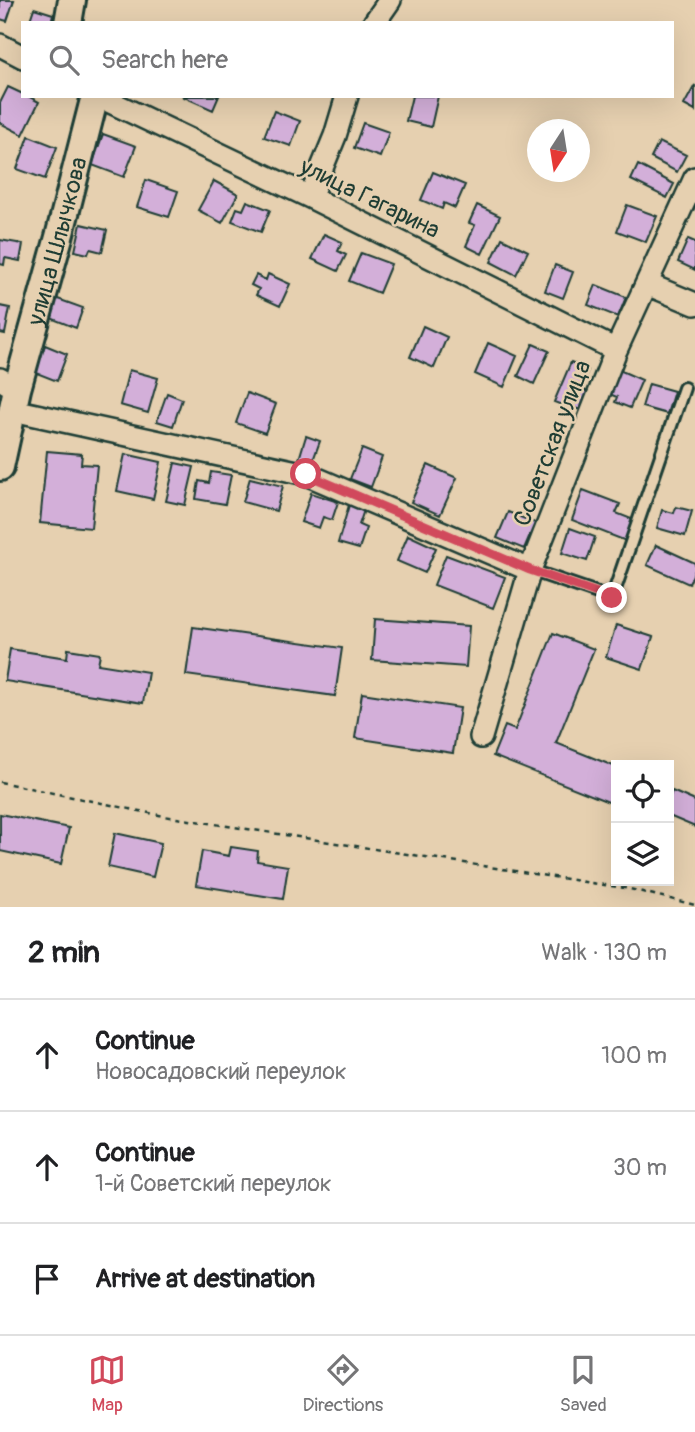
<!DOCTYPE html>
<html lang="en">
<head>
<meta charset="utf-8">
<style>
  :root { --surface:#fff; --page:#f6f6f6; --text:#202124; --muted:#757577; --line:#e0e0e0; --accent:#d1495b }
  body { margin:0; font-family:Pangolin,sans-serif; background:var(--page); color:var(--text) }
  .controls { position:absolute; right:21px; bottom:21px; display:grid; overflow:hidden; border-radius:0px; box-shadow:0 7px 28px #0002 }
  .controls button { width:63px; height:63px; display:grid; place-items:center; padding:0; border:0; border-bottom:2px solid var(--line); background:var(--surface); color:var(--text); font:35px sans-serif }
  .compass { position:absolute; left:527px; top:119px; width:63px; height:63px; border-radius:50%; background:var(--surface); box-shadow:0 7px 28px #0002; rotate:192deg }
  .stop { position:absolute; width:21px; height:21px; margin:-16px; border:5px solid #d1495b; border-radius:50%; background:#fff }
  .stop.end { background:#d1495b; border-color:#fff; box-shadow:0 2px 7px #0008 }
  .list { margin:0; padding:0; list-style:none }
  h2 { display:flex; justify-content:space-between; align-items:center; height:91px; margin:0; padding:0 28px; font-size:30px }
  h2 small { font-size:23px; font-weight:400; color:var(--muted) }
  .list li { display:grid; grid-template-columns:46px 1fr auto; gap:21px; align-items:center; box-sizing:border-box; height:112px; padding:0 28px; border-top:2px solid var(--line) }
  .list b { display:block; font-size:26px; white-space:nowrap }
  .list p { margin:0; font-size:23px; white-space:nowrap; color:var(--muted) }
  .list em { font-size:23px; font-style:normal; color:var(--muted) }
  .icon { flex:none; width:38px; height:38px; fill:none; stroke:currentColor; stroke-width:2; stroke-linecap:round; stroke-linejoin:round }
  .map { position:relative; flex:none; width:695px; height:907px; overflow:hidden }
  .search { position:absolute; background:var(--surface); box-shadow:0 7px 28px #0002; left:21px; right:21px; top:21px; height:77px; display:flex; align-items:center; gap:18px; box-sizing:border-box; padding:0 24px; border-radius:0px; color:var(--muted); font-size:26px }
  .sheet { height:427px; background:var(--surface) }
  nav { display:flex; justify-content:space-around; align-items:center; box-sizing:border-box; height:98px; border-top:2px solid var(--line); background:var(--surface); font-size:19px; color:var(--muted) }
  nav a { display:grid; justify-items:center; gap:4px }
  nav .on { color:var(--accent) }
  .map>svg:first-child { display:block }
</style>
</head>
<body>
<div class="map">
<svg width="695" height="907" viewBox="0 0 695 907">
  <rect width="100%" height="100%" fill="#e6d0b0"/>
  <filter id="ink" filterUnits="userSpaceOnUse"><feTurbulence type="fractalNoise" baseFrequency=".0143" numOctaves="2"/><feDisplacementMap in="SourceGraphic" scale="14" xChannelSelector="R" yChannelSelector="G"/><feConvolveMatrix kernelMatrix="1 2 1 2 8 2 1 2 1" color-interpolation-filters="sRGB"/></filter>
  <g filter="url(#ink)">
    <path fill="#d3afd9" stroke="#1f3d34" stroke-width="2" d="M0 0H14L7 21 0 19Z
      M34 8 53 14 51 23H29Z
      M695 85V111L684 105Z
      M8 87 23 94V96H28L39 102 23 135 0 123V103Z
      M182 96H219L213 110Z
      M412 96H438L431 127 406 121Z
      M274 111 300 121 291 146 264 137Z
      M363 123 389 132 380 157 354 148Z
      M103 134 136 146 124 177 92 165Z
      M29 136 57 147 45 179 17 169Z
      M659 142 686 155 677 172 651 158Z
      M638 165 674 184 667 198 631 180Z
      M433 172 465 185 455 208 444 203 442 209 421 200Z
      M146 180 178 191 169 217 137 207Z
      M214 181 238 194 222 223 198 210Z
      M247 201 270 210 261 232 232 221 237 208 243 210Z
      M477 205 500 216 482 254 466 246 475 225 469 223Z
      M627 205 657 216 646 242 617 231Z
      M81 224 107 230 102 252 90 249 88 254 75 251Z
      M324 234 342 242 338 251 346 255 338 271 312 259Z
      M502 238 528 251 516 275 491 262Z
      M688 239 695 242V270L678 262Z
      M0 240 23 244 20 261 5 258 4 265 0 264Z
      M361 253 391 264 379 293 349 281Z
      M555 265 573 272 563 298 545 291Z
      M268 274 290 284 280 306 256 295 259 289 251 285 256 275 266 280Z
      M596 285 626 297 618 317 588 305Z
      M55 298 83 308 76 328 48 317Z
      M0 306 10 308 5 334 0 333Z
      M423 326 447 337 434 368 410 357Z
      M488 343 517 356 504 387 475 374Z
      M533 344 549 351 534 384 518 376Z
      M45 345 67 354 57 381 34 372Z
      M571 362 588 370 580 388 588 392 580 410 563 403 562 405 554 402Z
      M617 369 642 380 630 408 615 402 617 397 607 393Z
      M129 370 158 378 148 413 120 405Z
      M649 384 674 391 667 414 642 407Z
      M167 393 182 399 173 426 157 421Z
      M247 393 276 404 265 433 236 423Z
      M306 436 320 441 312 463 299 459Z
      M362 449 382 457 371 487 350 479Z
      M47 451 82 454 81 464 97 465 91 528 40 523Z
      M125 454 161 462 153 499 117 491Z
      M175 463 194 467 185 505 166 501Z
      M428 465 457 478 440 515 411 502Z
      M211 472 231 475 225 504 196 499 199 481 209 483Z
      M250 478 283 486 276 511 243 502Z
      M583 490 620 504 616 513 634 520 626 541 572 520Z
      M311 493 338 502 332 520 323 517 319 528 301 522Z
      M349 505 364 510 359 525 366 528 359 549 338 543Z
      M676 507 692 511 685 536 657 528 662 510 674 513Z
      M508 512 535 523 524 549 497 538Z
      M570 528 595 537 587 561 562 553Z
      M408 535 436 548 425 573 397 561Z
      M656 545 695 563V570L689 584 647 565Z
      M446 555 505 577 493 608 434 585Z
      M375 619 469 626 466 667 372 660Z
      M616 625 653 637 642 669 606 657Z
      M193 627 342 648 335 696 186 675Z
      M553 633 594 649 556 743 616 767V805L493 756 505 726 515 730Z
      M10 649 67 658 68 649 100 654 98 664 148 672 143 703 5 681Z
      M362 693 460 708 453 753 355 738Z
      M672 791 695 801V827L669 816V799Z
      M0 814 69 828 61 864 0 851Z
      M115 833 161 843 153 877 108 867Z
      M231 847 258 851 257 861 288 866 283 899 196 885 202 851 229 856Z"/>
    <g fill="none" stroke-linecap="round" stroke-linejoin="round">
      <defs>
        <path id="service" d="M530 570 612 598 684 388"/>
        <path id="minor" d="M374 23 390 0
          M0 45 23 57
          M98 96 310 197 616 350
          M310 197 335 136 347 96
          M647 284 695 304
          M0 379 17 389
          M13 410 306 474 530 570
          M481 737 530 570 616 350 695 178"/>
        <g id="tertiary">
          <path d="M68 23 72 0"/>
          <path id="s1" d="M0 467 17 389 59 237 95 96"/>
        </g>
      </defs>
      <use href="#service" stroke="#1f3d34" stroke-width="16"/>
      <use href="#minor" stroke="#1f3d34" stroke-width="26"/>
      <use href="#tertiary" stroke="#1f3d34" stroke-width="32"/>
      <path stroke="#1f3d34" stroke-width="2.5" stroke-dasharray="5 5" stroke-linecap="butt" d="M0 782 164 816 630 889 695 905"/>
      <use href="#service" stroke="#e6d0b0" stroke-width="10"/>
      <use href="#minor" stroke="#e6d0b0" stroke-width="21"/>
      <use href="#tertiary" stroke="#e6d0b0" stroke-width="26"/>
    </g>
  </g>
  <g fill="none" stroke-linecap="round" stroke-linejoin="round" filter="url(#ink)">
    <path stroke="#d1495b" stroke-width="9" d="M306 474 530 570 612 598"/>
  </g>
  <g text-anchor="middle" stroke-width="5" stroke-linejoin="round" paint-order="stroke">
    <g font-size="24" fill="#1f3d34" stroke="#e6d0b0">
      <text transform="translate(370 198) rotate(26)" y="8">улица Гагарина</text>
      <text dy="8" stroke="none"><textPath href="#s1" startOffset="233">улица Шлычкова</textPath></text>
      <text transform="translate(552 443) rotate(-69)" y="8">Советская улица</text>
    </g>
  </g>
</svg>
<div class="controls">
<button><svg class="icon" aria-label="locate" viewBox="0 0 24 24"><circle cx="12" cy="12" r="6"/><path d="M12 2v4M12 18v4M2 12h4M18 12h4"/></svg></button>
<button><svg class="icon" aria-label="layers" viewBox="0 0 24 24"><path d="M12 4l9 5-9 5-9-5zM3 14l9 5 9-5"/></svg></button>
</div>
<svg class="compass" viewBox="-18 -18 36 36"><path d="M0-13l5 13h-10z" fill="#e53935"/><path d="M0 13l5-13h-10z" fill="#757577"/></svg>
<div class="stop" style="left:306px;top:474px"></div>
<div class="stop end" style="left:612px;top:598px"></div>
<div class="search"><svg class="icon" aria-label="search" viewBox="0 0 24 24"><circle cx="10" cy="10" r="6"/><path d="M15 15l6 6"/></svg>Search here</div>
</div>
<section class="sheet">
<h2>2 min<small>Walk · 130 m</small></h2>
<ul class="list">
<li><svg class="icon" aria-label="ahead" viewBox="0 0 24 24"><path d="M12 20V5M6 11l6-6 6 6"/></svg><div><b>Continue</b><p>Новосадовский переулок</p></div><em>100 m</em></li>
<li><svg class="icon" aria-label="ahead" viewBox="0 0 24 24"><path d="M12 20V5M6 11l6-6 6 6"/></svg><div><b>Continue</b><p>1-й Советский переулок</p></div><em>30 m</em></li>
<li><svg class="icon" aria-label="arrive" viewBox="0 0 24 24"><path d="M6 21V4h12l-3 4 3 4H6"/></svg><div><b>Arrive at destination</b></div></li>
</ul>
</section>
<nav>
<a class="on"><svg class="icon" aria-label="map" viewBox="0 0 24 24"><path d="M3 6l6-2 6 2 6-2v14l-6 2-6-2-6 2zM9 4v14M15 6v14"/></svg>Map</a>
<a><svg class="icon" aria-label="directions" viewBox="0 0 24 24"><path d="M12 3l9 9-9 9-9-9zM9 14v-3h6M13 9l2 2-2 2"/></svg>Directions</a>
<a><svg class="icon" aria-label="saved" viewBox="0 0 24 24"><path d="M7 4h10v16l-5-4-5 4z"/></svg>Saved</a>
</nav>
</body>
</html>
